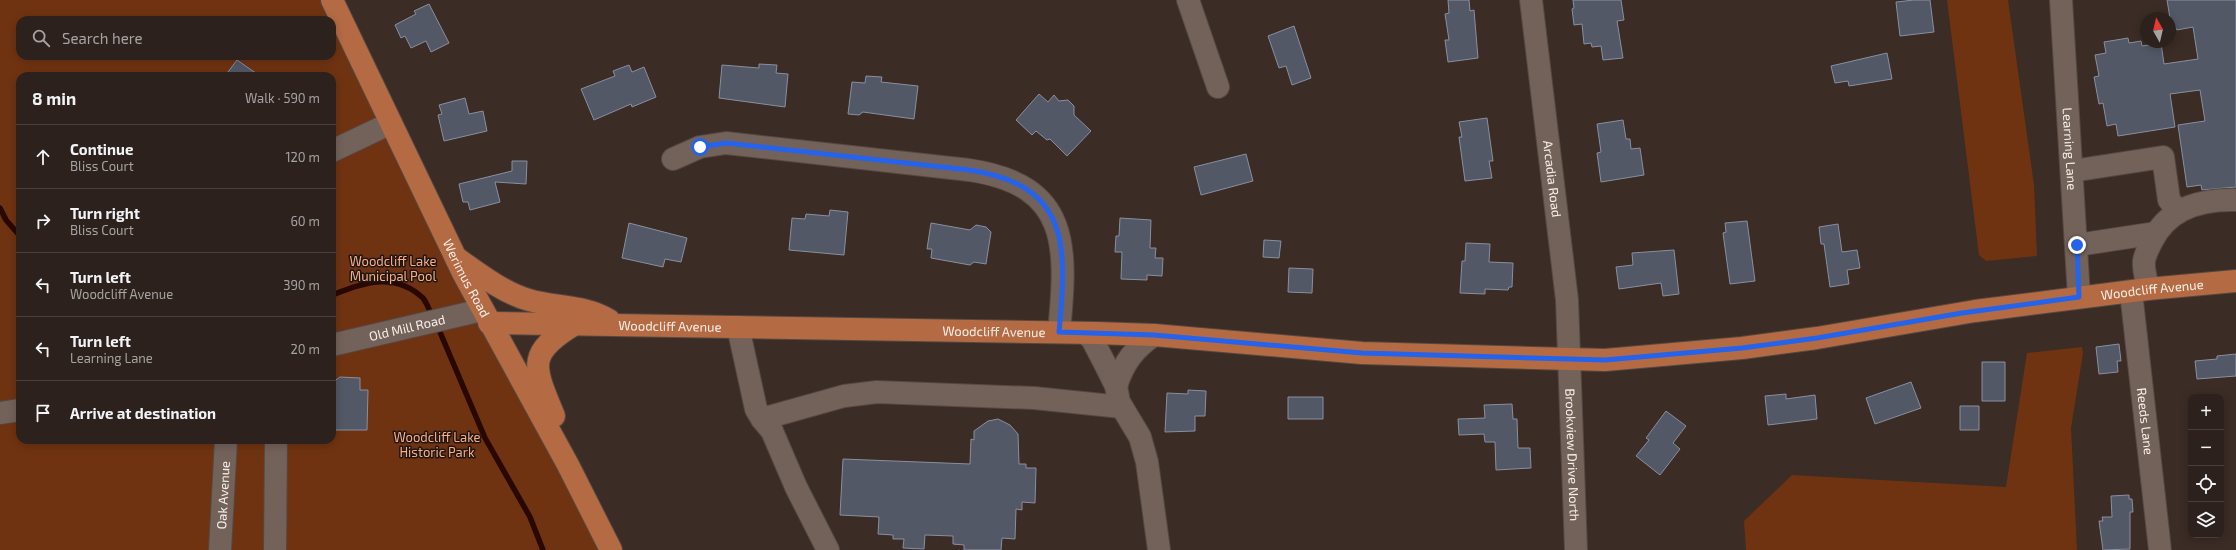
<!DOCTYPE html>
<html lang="en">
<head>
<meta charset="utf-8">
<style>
  :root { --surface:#2c211c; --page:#382e29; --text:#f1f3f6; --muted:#a6a3a3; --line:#483e3b }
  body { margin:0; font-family:"Exo 2",sans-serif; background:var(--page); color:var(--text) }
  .controls { position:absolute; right:12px; bottom:12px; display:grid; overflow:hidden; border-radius:8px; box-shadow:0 2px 10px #0003 }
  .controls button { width:36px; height:36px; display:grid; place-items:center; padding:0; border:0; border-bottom:1px solid var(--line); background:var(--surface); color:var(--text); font:20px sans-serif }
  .compass { position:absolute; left:2140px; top:12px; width:36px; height:36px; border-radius:50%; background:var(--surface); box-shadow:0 2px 10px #0003; rotate:352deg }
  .stop { position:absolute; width:12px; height:12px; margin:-9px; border:3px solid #2563eb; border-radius:50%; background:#fff }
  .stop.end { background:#2563eb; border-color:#fff; box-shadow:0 1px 4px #0008 }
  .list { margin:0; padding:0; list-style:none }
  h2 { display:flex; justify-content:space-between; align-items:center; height:52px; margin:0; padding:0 16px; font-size:17px }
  h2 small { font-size:13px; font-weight:400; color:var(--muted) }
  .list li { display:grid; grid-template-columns:26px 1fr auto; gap:12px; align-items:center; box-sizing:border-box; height:64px; padding:0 16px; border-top:1px solid var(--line) }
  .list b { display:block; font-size:15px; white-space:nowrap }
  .list p { margin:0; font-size:13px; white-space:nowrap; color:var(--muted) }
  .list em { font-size:13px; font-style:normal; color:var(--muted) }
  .icon { flex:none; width:22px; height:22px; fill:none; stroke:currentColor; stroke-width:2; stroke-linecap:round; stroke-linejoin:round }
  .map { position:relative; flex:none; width:2236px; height:550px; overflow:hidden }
  .search { position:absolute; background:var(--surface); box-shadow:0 2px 10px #0003; left:16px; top:16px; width:320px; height:44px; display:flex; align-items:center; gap:10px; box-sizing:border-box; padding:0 14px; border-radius:12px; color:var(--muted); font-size:15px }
  .panel { position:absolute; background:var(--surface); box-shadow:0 2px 10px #0003; left:16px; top:72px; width:320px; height:372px; border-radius:12px }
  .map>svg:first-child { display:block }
</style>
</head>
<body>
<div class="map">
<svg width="2236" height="550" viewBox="0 0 2236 550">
  <rect width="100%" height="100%" fill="#3b2c25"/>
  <path fill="#703311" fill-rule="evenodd" d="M0 0H332L611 550H0ZM20 20H332V56H20ZM20 76H332V440H20Z
    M1947 0H2008L2034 185 2037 256 1986 261 1979 255Z
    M2082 347 2083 353 2071 428 2077 550H1746L1744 521 1792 475 2006 487 2027 353Z"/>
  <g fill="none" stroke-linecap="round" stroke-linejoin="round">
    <path stroke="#280800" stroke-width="5.5" d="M0 208 6 220 20 236
      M332 295C364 283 394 271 423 298 427 303 430 312 433 318
      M437 325 485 438 530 517 543 550"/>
  </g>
  <path fill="#535867" stroke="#898f9f" d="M1448 0H1469L1470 11 1474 10 1478 58 1448 62 1445 40H1449L1445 14 1449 13Z
    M1573 0H1621L1624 20 1617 21 1623 58 1603 60 1601 46 1592 47 1591 43 1584 44 1582 24 1574 25 1572 9 1574 8Z
    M1914 0H1930L1934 32 1900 36 1896 2Z
    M2167 0H2236V187L2202 190 2201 185 2187 187 2178 125 2205 121 2200 90 2170 94 2175 127 2118 136 2116 124 2107 126 2103 103 2099 104 2094 77 2099 76 2095 55 2106 53 2104 42 2128 38 2129 43 2141 41 2142 46 2161 43 2164 64 2198 59 2193 27 2177 30 2170 18Z
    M429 4 449 43 431 52 426 41 411 48 405 36 401 38 395 25 416 14 414 11Z
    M1294 26 1311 78 1292 85 1286 66 1279 68 1268 36Z
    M1887 53 1892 79 1849 86 1848 81 1835 83 1831 66Z
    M237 60 260 76H225Z
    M759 64 777 65 776 73 788 74 785 107 719 98 722 65 759 68Z
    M629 65 632 72 644 67 656 97 632 107 631 104 594 120 581 89 615 76 613 71Z
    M866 76 882 77 881 82 918 86 914 119 863 112 859 115 848 114 852 82 865 83Z
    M1039 94 1048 102 1054 95 1059 101 1068 100 1074 106V115L1091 131 1067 156 1050 139 1047 140 1036 131 1032 135 1016 120Z
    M465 98 469 114 483 111 487 131 444 141 438 115 442 114 439 105Z
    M1487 118 1493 161H1489L1492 178 1465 181 1459 137H1462L1459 122Z
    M1623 120 1626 139H1630L1631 149 1640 148 1644 175 1601 182 1597 153 1601 152 1597 124Z
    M1246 154 1253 181 1201 195 1194 167Z
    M512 161H527L526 184 495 182 500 202 470 210 468 202H463L459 184 512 171Z
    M830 210 848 212 844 255 789 250 792 218 805 219 806 214 829 216Z
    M1120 218 1151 220 1150 248H1156L1155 258H1163L1162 276 1147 275V280L1121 279 1122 252H1115L1116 236H1119Z
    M1747 221 1755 281 1730 284 1723 233 1726 232 1725 223Z
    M629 223 687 238 681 262 665 259 663 267 622 258Z
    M931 223 970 230 976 225 986 227 991 232 986 264 974 262 970 265 931 258 932 249H927Z
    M1838 224 1842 252 1857 250 1860 268 1847 270 1849 284 1830 287 1824 244H1821L1819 227Z
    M1264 240 1281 241 1279 258 1263 257Z
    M1466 243 1490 244 1489 262 1513 263 1512 287H1509L1508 290 1485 289V294L1460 293 1462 261H1465Z
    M1674 250 1679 294 1663 296 1661 283 1619 289 1616 267 1633 265 1632 253Z
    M1289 268 1313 269 1312 293 1288 292Z
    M2119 344 2121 361H2117L2118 372 2099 374 2096 347Z
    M2236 354V376L2197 379 2195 361 2217 359V356Z
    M1982 362H2005V401H1982Z
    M340 377 360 378V390H368L367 430H333V382Z
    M1911 382 1921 408 1875 424 1866 398Z
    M1188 390 1206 391 1205 416H1195V431L1165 432 1167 393 1188 394Z
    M1786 394V399L1815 395 1817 419 1768 425 1765 396Z
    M1288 397H1323V419H1288Z
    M1512 404 1513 419H1517L1518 448H1530L1531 468 1496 470 1495 442H1485L1484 434 1459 435 1458 419 1485 418 1484 405Z
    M1960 406H1979V430H1960Z
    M1666 411 1686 426 1673 443 1680 449 1660 475 1636 456 1649 440 1646 438Z
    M998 419 1010 425 1018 434 1019 464H1026V468H1036L1035 503 1022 502V510L1016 509 1015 539 1002 538 1001 550H964V545L953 544V536L925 535 924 549 903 548 904 539H893V535L878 534 879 517 840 515 843 459 970 464 971 439 974 440V431L988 421Z
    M2129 495V499H2132L2133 512H2130V549L2103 550 2099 521H2103L2102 517H2112L2111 496Z"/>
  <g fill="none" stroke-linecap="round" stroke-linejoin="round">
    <defs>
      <g id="minor">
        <path d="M1188 0 1218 87"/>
        <path id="s1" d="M1531 0 1567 300 1576 550"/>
        <path id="s2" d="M2061 0 2079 297"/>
        <path d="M332 151 391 123"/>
        <path d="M673 159 700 147 726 143 969 170C1071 185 1067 247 1059 332"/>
        <path d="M2072 171 2163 157 2169 200 2178 211"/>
        <path d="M2077 245 2156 233"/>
        <path d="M2148 289C2147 281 2143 270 2144 261 2145 254 2149 247 2152 241 2168 208 2201 199 2236 200"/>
        <path id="s3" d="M2131 292 2160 550"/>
        <path d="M738 327 756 409 762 419 772 431 796 487 828 550"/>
        <path d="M1085 333 1092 339 1105 364 1116 386 1119 402 1140 437 1147 462 1159 550"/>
        <path id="s4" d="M332 345 482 310"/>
        <path d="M1116 386C1124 362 1134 349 1154 335"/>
        <path d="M0 413 20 410"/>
        <path d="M762 419 844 396 877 392 1034 398 1122 407"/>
        <path id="s5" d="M220 550 226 440"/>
        <path d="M275 550 276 440"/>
      </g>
      <g id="major">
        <path id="s6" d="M332 0 463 273 568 465 611 550"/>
        <path d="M458 259C479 274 504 293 529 300 556 308 585 305 609 320"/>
        <path id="s7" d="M489 323 1096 333 1154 335 1362 353 1605 360 1742 348 1817 338 1975 311 2148 289 2236 281"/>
        <path d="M554 416C534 367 525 354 575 324"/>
      </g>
    </defs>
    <use href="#minor" stroke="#554843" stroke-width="24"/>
    <use href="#major" stroke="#554843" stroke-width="24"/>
    <use href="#minor" stroke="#73625a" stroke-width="22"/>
    <use href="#major" stroke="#b46b43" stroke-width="22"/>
  </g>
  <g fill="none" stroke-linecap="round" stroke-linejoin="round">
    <path stroke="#2563eb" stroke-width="5" d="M700 147 726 143 969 170C1071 185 1067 247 1059 332L1154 335 1362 353 1605 360 1742 348 1817 338 1962 313 2079 297 2077 245"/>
  </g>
  <g text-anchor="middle" stroke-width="3" stroke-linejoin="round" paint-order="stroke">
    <g font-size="13" fill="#f8eee9" stroke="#1d1613">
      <text dy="5" stroke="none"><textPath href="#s2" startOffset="149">Learning Lane</textPath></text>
      <text dy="5" stroke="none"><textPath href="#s1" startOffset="180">Arcadia Road</textPath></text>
      <text dy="5" stroke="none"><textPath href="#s6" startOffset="309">Werimus Road</textPath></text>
      <text dy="5" stroke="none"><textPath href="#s7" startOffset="1669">Woodcliff Avenue</textPath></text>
      <text dy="5" stroke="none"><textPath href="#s7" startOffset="181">Woodcliff Avenue</textPath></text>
      <text dy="5" stroke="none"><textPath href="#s4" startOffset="77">Old Mill Road</textPath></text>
      <text dy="5" stroke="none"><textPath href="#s7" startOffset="505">Woodcliff Avenue</textPath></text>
      <text dy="5" stroke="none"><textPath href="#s3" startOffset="130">Reeds Lane</textPath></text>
      <text dy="5" stroke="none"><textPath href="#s1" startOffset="457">Brookview Drive North</textPath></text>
      <text dy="5" stroke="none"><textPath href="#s5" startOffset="55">Oak Avenue</textPath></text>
    </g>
    <g font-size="13" fill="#fbad87" stroke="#1d1613">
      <text x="393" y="266">Woodcliff Lake<tspan x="393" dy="15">Municipal Pool</tspan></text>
      <text x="437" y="442">Woodcliff Lake<tspan x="437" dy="15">Historic Park</tspan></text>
    </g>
  </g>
</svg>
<div class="controls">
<button>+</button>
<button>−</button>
<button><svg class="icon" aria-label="locate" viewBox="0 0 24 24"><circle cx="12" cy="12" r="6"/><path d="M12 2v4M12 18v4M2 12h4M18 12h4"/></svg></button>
<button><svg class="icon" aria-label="layers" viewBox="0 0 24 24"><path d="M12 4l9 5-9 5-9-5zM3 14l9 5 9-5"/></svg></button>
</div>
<svg class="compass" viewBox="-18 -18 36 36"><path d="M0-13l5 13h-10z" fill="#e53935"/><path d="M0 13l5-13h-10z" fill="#a6a3a3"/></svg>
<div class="stop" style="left:700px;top:147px"></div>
<div class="stop end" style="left:2077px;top:245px"></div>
<div class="search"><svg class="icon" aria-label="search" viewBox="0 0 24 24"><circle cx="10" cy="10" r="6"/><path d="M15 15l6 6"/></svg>Search here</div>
<section class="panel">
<h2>8 min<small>Walk · 590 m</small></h2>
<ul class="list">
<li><svg class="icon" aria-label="ahead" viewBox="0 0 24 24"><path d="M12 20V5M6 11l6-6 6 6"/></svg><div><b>Continue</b><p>Bliss Court</p></div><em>120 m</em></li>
<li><svg class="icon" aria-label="right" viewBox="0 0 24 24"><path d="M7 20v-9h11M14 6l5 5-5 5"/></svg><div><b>Turn right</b><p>Bliss Court</p></div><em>60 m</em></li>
<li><svg class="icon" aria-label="left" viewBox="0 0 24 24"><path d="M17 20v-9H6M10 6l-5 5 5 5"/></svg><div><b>Turn left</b><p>Woodcliff Avenue</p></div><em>390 m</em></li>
<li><svg class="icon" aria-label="left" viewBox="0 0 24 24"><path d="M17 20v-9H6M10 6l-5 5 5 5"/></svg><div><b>Turn left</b><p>Learning Lane</p></div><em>20 m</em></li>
<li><svg class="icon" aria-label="arrive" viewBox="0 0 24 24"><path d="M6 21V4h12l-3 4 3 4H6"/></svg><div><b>Arrive at destination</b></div></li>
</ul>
</section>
</div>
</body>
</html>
